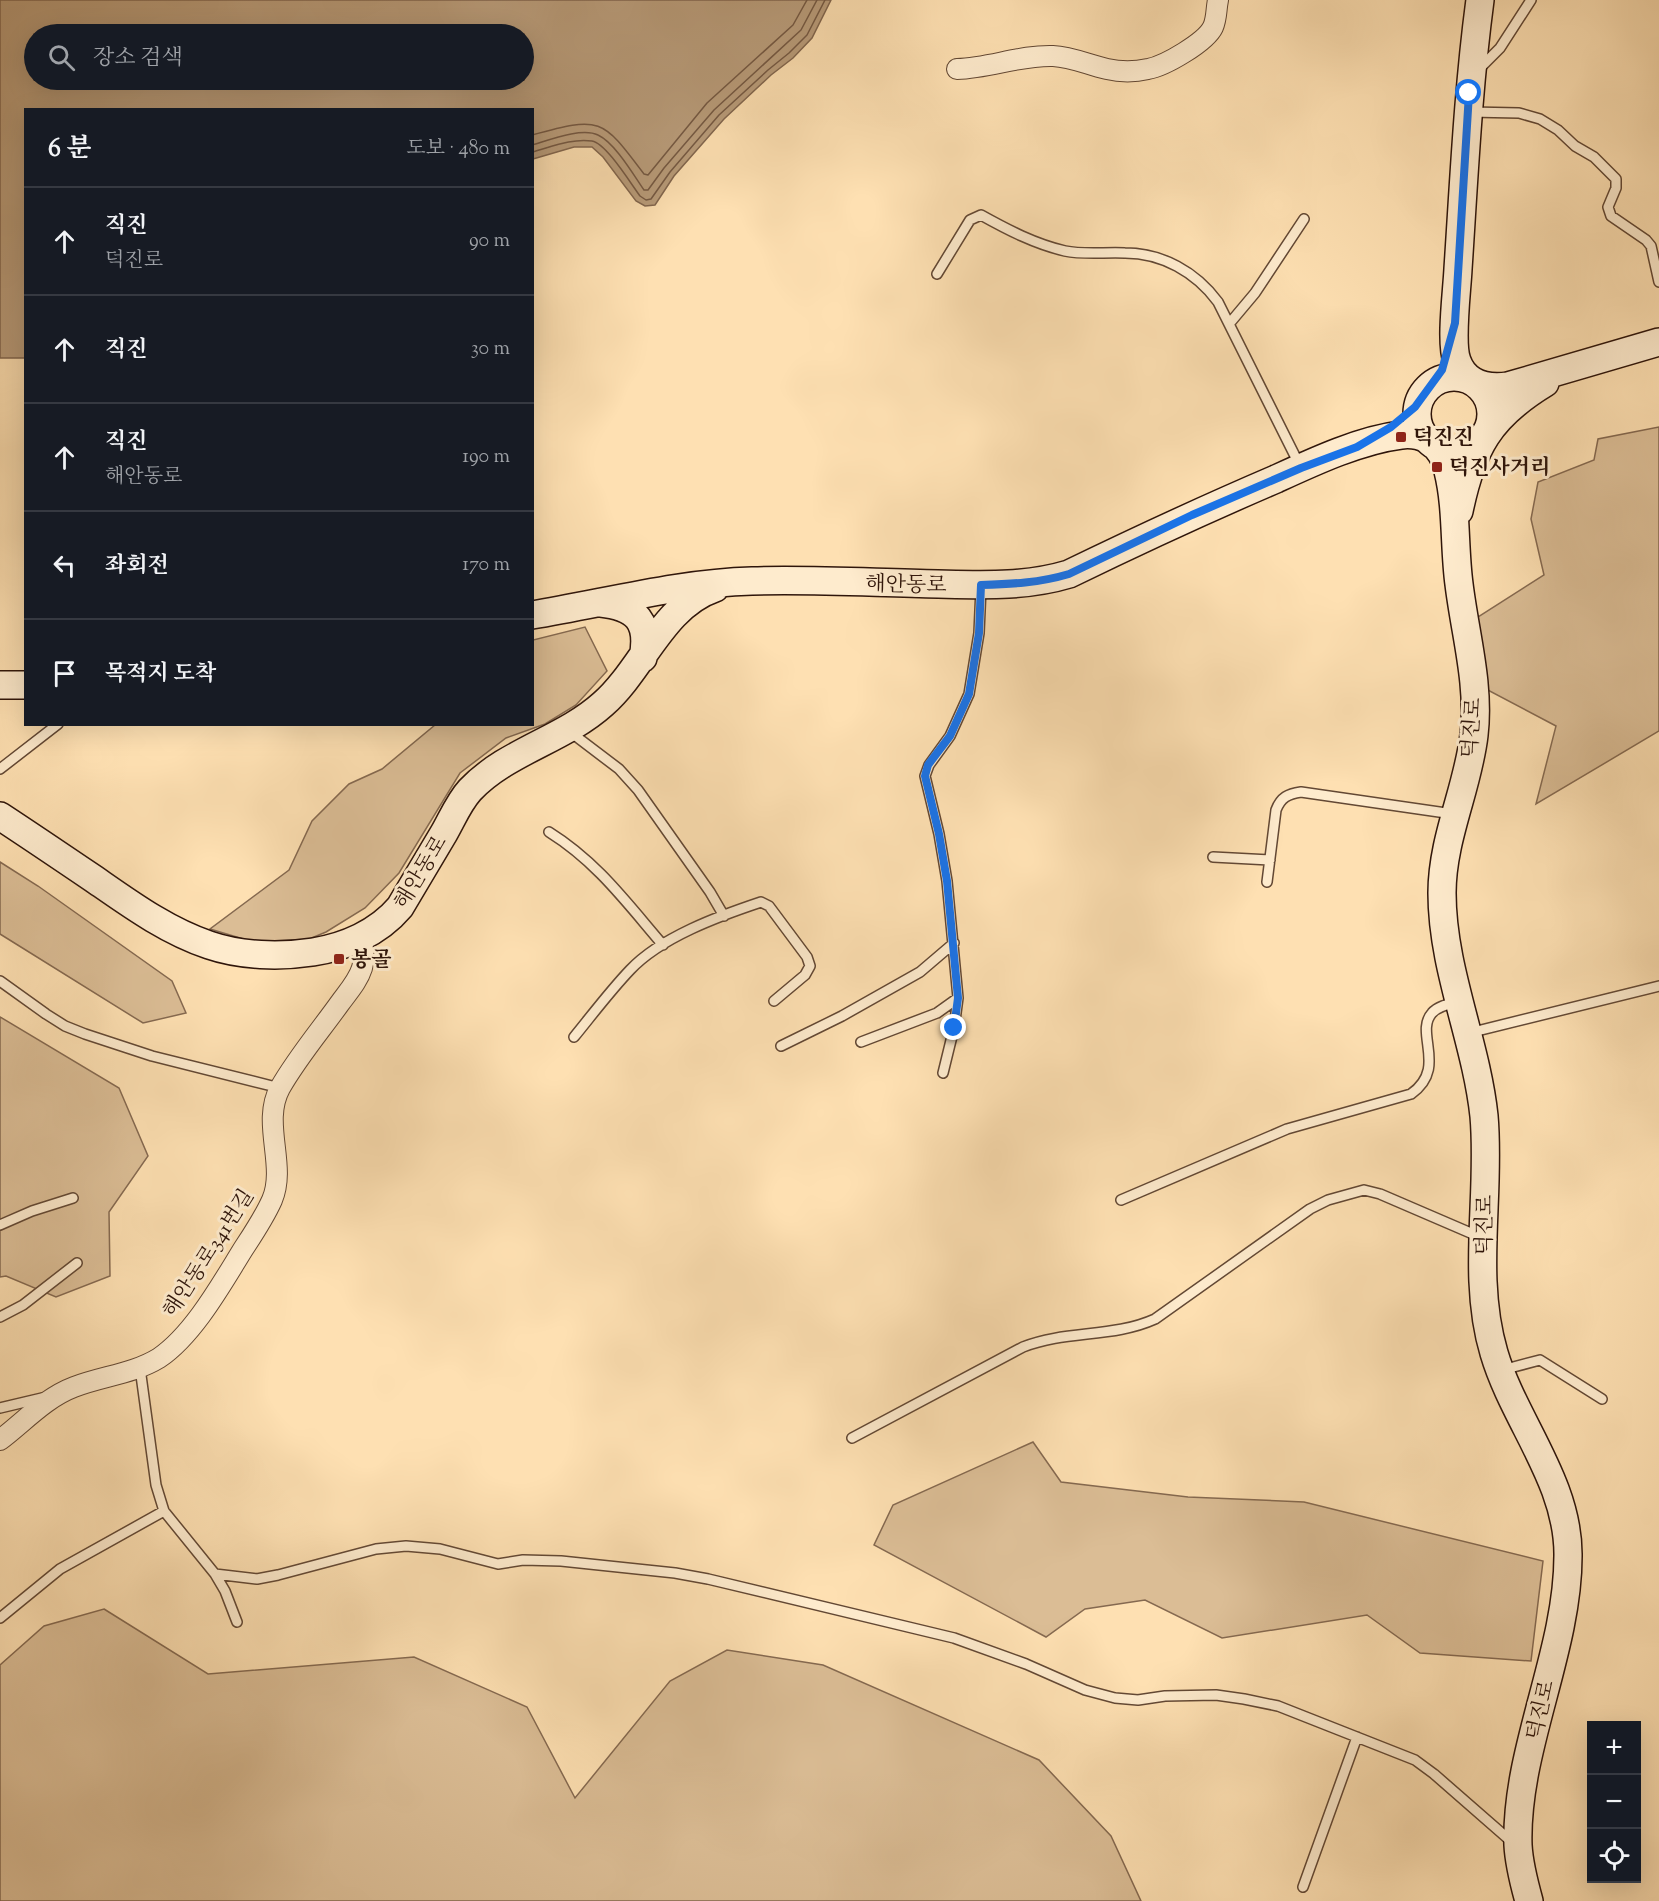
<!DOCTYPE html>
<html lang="ko">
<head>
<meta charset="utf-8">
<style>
  :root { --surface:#171b24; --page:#20242c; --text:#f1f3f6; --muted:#9ea1a6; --line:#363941 }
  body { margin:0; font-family:"Sorts Mill Goudy","Noto Serif KR",serif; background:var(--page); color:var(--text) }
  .controls { position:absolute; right:18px; bottom:18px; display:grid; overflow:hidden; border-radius:0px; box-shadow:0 6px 24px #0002 }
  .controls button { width:54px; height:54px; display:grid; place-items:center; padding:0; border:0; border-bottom:2px solid var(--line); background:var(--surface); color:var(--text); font:30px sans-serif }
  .stop { position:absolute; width:18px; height:18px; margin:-14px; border:4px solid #1a73e8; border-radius:50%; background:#fff }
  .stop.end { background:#1a73e8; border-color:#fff; box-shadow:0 2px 6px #0008 }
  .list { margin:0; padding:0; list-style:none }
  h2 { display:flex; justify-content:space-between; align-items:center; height:78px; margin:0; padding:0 24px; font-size:26px }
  h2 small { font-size:20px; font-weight:400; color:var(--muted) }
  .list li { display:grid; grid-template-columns:39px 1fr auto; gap:18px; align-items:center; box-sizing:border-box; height:108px; padding:0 24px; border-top:2px solid var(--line) }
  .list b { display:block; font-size:22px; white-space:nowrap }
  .list p { margin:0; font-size:20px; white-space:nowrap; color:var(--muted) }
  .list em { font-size:20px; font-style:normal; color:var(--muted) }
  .icon { flex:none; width:33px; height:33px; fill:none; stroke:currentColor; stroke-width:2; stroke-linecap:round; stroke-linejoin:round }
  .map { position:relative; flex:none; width:1659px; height:1901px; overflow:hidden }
  .search { position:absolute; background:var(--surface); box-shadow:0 6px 24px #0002; left:24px; top:24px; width:510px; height:66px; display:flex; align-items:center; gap:15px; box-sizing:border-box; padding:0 21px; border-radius:33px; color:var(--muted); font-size:22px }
  .panel { position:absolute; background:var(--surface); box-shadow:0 6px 24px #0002; left:24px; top:108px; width:510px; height:618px; border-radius:0px }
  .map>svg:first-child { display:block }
</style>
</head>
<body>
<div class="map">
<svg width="1659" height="1901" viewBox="0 0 1659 1901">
  <rect width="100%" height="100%" fill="#fee0b2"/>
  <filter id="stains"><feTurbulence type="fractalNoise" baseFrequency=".00333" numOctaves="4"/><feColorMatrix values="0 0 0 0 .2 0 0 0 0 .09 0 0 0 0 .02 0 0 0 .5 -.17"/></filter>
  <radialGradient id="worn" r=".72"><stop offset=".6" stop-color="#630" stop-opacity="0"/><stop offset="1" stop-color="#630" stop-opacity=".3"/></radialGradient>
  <path fill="#dbbd95" stroke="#856950" stroke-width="1.5" d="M1659 427V731L1536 804 1556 726 1482 687 1470 622 1544 575 1531 519 1538 482 1594 460 1598 439Z
    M585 627 607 671 576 705 545 724 506 738 460 773 399 873 365 908 326 932 302 942 260 944 210 929 289 870 312 821 349 784 382 769 435 725 532 724 533 640Z
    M0 862 38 886 172 981 186 1013 143 1023 0 934Z
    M0 1017 119 1088 148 1156 109 1212 110 1276 56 1297 6 1276 0 1277Z
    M1033 1442 1061 1482 1188 1497 1304 1502 1543 1561 1531 1661 1420 1653 1367 1615 1222 1638 1145 1600 1085 1609 1046 1637 874 1545 893 1505Z
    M104 1609 208 1674 414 1657 527 1707 575 1798 670 1681 727 1650 823 1665 1039 1760 1111 1836 1141 1901H0V1665L44 1626Z"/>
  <path fill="#b89b79" stroke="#81654d" stroke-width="1.5" fill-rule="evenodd" d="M0 0H831L812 38 793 58 771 75 724 119 674 176 655 205 645 206 636 201 603 157 592 147H574L533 159 532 110H26L25 358H0ZM34 34H524V80H34Z"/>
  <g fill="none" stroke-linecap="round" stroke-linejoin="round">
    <path stroke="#745842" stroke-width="1.5" d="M532 135C601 116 602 118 644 174L648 175 707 103 793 25 807 0
      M532 145C549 140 582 127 598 135 615 143 633 174 644 190H648L664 168 714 110 801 30 817 0
      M532 152C551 147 572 138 592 141 606 143 631 184 640 196L646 200 651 199 670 172 719 115 768 70 789 53 807 35 825 0"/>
    <defs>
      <path id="lane" d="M1478 70 1500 48 1531 0
        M1470 112 1519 113 1540 119 1558 130 1575 146 1594 157 1616 179V188L1608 207 1611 216 1646 240 1651 246 1659 282
        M937 274 970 220 981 215C1008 230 1035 244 1065 251 1084 255 1105 252 1125 253 1162 253 1196 272 1218 302L1300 466
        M1229 324 1255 293 1304 219
        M569 731 619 769 638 790 710 892 724 916
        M0 769 58 724
        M549 832C597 862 626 902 663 945
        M1213 857 1270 860
        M1267 882 1276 810C1281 797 1288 794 1301 792L1453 814
        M0 981 46 1014 65 1026 85 1034 152 1056 280 1088
        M1469 1033 1659 986
        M574 1037C592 1015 610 991 630 970 661 937 719 916 761 902L769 906 807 957 810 966 805 975 774 1001
        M861 1042 937 1013 958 998
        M781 1046 842 1016 920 972 954 943
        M943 1073 954 1028 958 998 947 881 939 834 925 776 929 765 950 736 969 694 979 633 981 588
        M1121 1200 1287 1129 1411 1094C1448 1068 1414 1033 1432 1013 1438 1006 1449 1004 1457 1002
        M0 1225 32 1211 73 1198
        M0 1317 23 1305 77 1263
        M140 1368 156 1485 164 1511 215 1574 225 1591 237 1622
        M1502 1370 1540 1360 1602 1399
        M0 1408 42 1398
        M852 1438 1023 1347C1066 1330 1113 1338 1155 1319L1310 1209 1328 1200 1364 1190 1380 1194 1480 1237
        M215 1574 257 1579 278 1575 376 1549 406 1546 440 1549 498 1564 523 1560 561 1561 675 1573 708 1579 954 1638 1026 1664 1085 1690 1115 1698 1138 1700 1165 1696 1216 1695 1244 1699 1278 1706 1415 1760 1434 1774 1513 1843
        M0 1618 60 1569 164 1511
        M1303 1887 1357 1737"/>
      <path id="street" d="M957 69C990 68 1020 55 1053 56 1073 57 1088 65 1107 69 1120 72 1135 72 1148 69 1165 66 1206 42 1213 27 1217 18 1216 9 1218 0
        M0 1440C24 1422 45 1398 74 1387 102 1376 133 1374 159 1358 193 1335 221 1285 242 1251 253 1234 264 1218 272 1200 287 1165 261 1123 280 1088 297 1058 320 1031 340 1003 348 992 358 981 362 968 365 958 363 948 361 937"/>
      <path id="secondary" d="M1480 0C1468 90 1464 179 1458 269 1457 291 1450 343 1457 361 1465 384 1486 389 1508 386L1659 342
        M1417 414a37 37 0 1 1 74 0a37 37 0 1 1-74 0Z
        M1459 511C1472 448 1489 417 1545 383
        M601 603C637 607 650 622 643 658
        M532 615C605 603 678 583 752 581 814 579 876 583 938 584 983 585 1026 587 1069 574 1137 541 1206 509 1276 479 1313 462 1360 440 1401 435 1410 434 1420 435 1428 440 1440 448 1445 458 1448 471 1457 507 1454 547 1459 584 1465 634 1480 684 1474 735 1468 788 1442 838 1442 893 1442 969 1476 1041 1484 1116 1491 1194 1471 1276 1494 1353 1514 1421 1569 1482 1568 1556 1568 1652 1515 1750 1518 1845 1519 1864 1524 1883 1529 1901
        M0 685H26
        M0 816C32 837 63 858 94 879 130 904 167 931 209 945 241 956 280 957 313 952 345 947 378 933 400 907 414 883 429 858 444 833 452 819 459 802 470 790 507 751 563 740 603 704 643 669 662 606 715 588"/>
    </defs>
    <use href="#lane" stroke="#634834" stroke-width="12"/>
    <use href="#street" stroke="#634834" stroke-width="22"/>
    <use href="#secondary" stroke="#2f150a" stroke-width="30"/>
    <use href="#lane" stroke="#feebcd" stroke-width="9"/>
    <use href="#street" stroke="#feebcd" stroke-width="20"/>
    <use href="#secondary" stroke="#feebcd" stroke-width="27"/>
  </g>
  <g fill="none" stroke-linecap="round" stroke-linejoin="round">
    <path stroke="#1a73e8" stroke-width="8" d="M954 1028 958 998 947 881 939 834 925 776 928 765 950 736 969 694 979 633 981 585C1011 584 1039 583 1069 574L1192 515 1301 468 1357 447 1391 427 1415 407 1442 370 1455 323 1469 93"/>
  </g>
  <g fill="#8f2418" stroke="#feebcd" stroke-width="2">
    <rect x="1395" y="431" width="12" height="12" rx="3"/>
    <rect x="1431" y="461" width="12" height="12" rx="3"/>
    <rect x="333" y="953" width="12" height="12" rx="3"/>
  </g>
  <g text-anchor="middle" stroke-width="6" stroke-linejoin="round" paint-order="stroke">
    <g font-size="21" font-weight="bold" fill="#2f150a" stroke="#feebcd" text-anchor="start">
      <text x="1413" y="444">덕진진</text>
      <text x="1449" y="474">덕진사거리</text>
      <text x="351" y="966">봉골</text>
    </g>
    <g font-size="21" fill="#2f150a" stroke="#feebcd">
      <text transform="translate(906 584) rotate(1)" y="7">해안동로</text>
      <text transform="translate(1471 728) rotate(-86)" y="7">덕진로</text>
      <text transform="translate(420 872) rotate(-59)" y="7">해안동로</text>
      <text transform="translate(1484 1225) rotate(-89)" y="7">덕진로</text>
      <text transform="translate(208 1253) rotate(-57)" y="7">해안동로341번길</text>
      <text transform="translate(1540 1710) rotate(-77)" y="7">덕진로</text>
    </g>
  </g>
  <rect width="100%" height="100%" filter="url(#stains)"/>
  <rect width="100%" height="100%" fill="url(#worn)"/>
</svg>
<div class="controls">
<button>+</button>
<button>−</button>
<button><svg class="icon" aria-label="locate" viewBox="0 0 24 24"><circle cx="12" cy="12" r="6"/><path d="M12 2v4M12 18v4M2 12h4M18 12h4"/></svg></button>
</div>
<div class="stop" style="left:1469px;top:93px"></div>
<div class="stop end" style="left:954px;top:1028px"></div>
<div class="search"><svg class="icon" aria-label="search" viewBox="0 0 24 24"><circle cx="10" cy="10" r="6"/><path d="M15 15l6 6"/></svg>장소 검색</div>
<section class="panel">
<h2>6 분<small>도보 · 480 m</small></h2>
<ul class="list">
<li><svg class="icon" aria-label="ahead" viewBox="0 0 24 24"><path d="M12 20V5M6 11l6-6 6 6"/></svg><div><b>직진</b><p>덕진로</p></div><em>90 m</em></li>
<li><svg class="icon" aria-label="ahead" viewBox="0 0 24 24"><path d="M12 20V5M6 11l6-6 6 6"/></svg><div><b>직진</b></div><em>30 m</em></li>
<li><svg class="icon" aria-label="ahead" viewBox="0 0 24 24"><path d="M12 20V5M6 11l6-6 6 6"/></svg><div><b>직진</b><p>해안동로</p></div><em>190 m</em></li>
<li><svg class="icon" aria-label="left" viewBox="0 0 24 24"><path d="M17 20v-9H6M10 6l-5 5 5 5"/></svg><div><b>좌회전</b></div><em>170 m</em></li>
<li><svg class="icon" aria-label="arrive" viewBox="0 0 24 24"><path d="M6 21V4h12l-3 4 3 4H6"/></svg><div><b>목적지 도착</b></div></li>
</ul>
</section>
</div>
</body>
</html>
